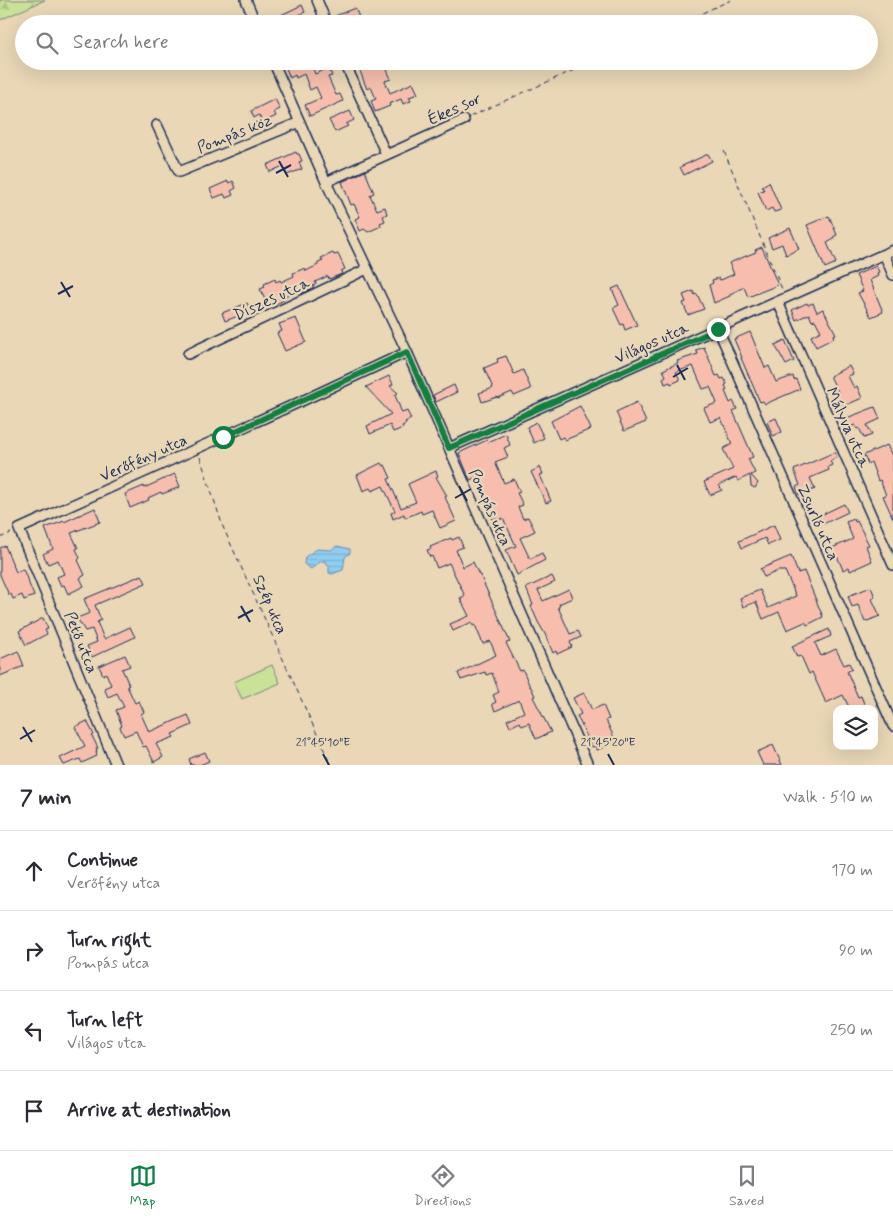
<!DOCTYPE html>
<html lang="en">
<head>
<meta charset="utf-8">
<style>
  :root { --surface:#fff; --page:#f7f7f7; --text:#2b2b33; --muted:#7c7c81; --line:#e1e1e2; --accent:#0b8043 }
  body { margin:0; font-family:Mynerve,sans-serif; background:var(--page); color:var(--text) }
  .controls { position:absolute; right:15px; bottom:15px; display:grid; overflow:hidden; border-radius:10px; box-shadow:0 5px 20px #0002 }
  .controls button { width:45px; height:45px; display:grid; place-items:center; padding:0; border:0; border-bottom:1px solid var(--line); background:var(--surface); color:var(--text); font:25px sans-serif }
  .stop { position:absolute; width:15px; height:15px; margin:-11px; border:4px solid #0b8043; border-radius:50%; background:#fff }
  .stop.end { background:#0b8043; border-color:#fff; box-shadow:0 1px 5px #0008 }
  .list { margin:0; padding:0; list-style:none }
  h2 { display:flex; justify-content:space-between; align-items:center; height:65px; margin:0; padding:0 20px; font-size:21px }
  h2 small { font-size:16px; font-weight:400; color:var(--muted) }
  .list li { display:grid; grid-template-columns:32px 1fr auto; gap:15px; align-items:center; box-sizing:border-box; height:80px; padding:0 20px; border-top:1px solid var(--line) }
  .list b { display:block; font-size:19px; white-space:nowrap }
  .list p { margin:0; font-size:16px; white-space:nowrap; color:var(--muted) }
  .list em { font-size:16px; font-style:normal; color:var(--muted) }
  .icon { flex:none; width:28px; height:28px; fill:none; stroke:currentColor; stroke-width:2; stroke-linecap:round; stroke-linejoin:round }
  .map { position:relative; flex:none; width:893px; height:765px; overflow:hidden }
  .search { position:absolute; background:var(--surface); box-shadow:0 5px 20px #0002; left:15px; right:15px; top:15px; height:55px; display:flex; align-items:center; gap:12px; box-sizing:border-box; padding:0 18px; border-radius:28px; color:var(--muted); font-size:19px }
  .sheet { height:385px; background:var(--surface) }
  nav { display:flex; justify-content:space-around; align-items:center; box-sizing:border-box; height:70px; border-top:1px solid var(--line); background:var(--surface); font-size:14px; color:var(--muted) }
  nav a { display:grid; justify-items:center; gap:2px }
  nav .on { color:var(--accent) }
  .map>svg:first-child { display:block }
</style>
</head>
<body>
<div class="map">
<svg width="893" height="765" viewBox="0 0 893 765">
  <defs>
    <pattern id="forest-firs" width="22" height="20" patternUnits="userSpaceOnUse" patternTransform="scale(1.25)"><rect width="22" height="20" fill="#cae298"/><path d="M5 1l3.5 6h-7zM16 11l3.5 6h-7z" fill="#adc285"/></pattern>
    <pattern id="water-rules" width="6" height="5" patternUnits="userSpaceOnUse" patternTransform="scale(1.25)"><rect width="6" height="5" fill="#8fcef0"/><path d="M0 2.5h6" fill="none" stroke="#7bb1d0"/></pattern>
  </defs>
  <rect width="100%" height="100%" fill="#e9d7b5"/>
  <filter id="ink" filterUnits="userSpaceOnUse"><feTurbulence type="fractalNoise" baseFrequency=".02" numOctaves="2"/><feDisplacementMap in="SourceGraphic" scale="10" xChannelSelector="R" yChannelSelector="G"/><feConvolveMatrix kernelMatrix="1 2 1 2 8 2 1 2 1" color-interpolation-filters="sRGB"/></filter>
  <g filter="url(#ink)">
    <path fill="url(#forest-firs)" stroke="#72887b" d="M0 0H45L0 20Z"/>
    <path fill="#cae298" stroke="#72887b" d="M272 665 280 683 242 699 234 682Z"/>
    <path fill="url(#water-rules)" stroke="#618eb6" d="M337 546 350 549V553L345 557 343 570 332 574 329 573V566L325 561 320 562 311 569 304 564 305 557 317 549 331 550Z"/>
    <path fill="#f7bead" stroke="#1b2f5e" d="M302 5 305 12 299 15 300 17 286 24H262Z
      M355 8 362 24H339L335 16Z
      M283 61H310L315 74 329 68 332 76 328 77 336 95 340 94 343 101 310 116 305 105 321 98 316 87 310 90 304 74 296 78 295 75 290 78Z
      M356 61H383L391 79 385 81 390 93 413 83 418 94 409 97 411 101 403 104 401 99 389 104 390 106 375 112 371 101 376 99 371 87 367 89Z
      M275 99 280 109 274 112 276 116 262 123 259 115 254 118 251 111Z
      M350 111 354 120 346 124 348 126 335 132 329 120Z
      M296 152 297 154H299L302 161 299 162 302 169 287 175 283 166 270 172 267 165Z
      M708 154 712 161 684 175 680 167Z
      M365 171 374 193 370 195 377 210 385 207 387 214 383 216 385 221 380 223 381 226 368 232 364 229 360 231 355 219 360 217 354 204 351 205 342 182Z
      M228 181 229 183 233 181 236 188 231 191 233 195 226 198 224 194 214 198 210 189Z
      M769 182 781 210 774 212 772 208 766 211 758 192 764 190 762 186Z
      M829 216 837 235 833 237 834 239 827 243 836 263 825 268 807 225Z
      M790 228 799 249 786 255 782 244 772 248 768 238Z
      M762 247 778 285 748 297 744 287 730 294V296L714 303 709 285 713 283 712 280 719 278 720 280 723 279 734 274 729 263 756 252 755 250Z
      M333 253 334 255 338 254 345 269 341 271 342 274 329 279 328 276 315 282 316 284 313 286V288L301 293 300 291 296 293 295 291 283 297 284 300 272 306 270 302 267 304 260 289 265 287 264 284 275 279 276 282 280 280 281 282 294 276 293 273 305 268 306 271 318 265V263L323 261 321 258Z
      M876 266 879 272 877 273 878 276 870 280 883 312 871 317 858 293 863 291 856 275Z
      M619 286 637 325 625 330 623 324 621 325 613 308 619 305 612 289Z
      M693 291 695 295 697 294 704 309 688 315 683 303 686 302 683 295Z
      M247 303 251 311 225 321 222 313Z
      M807 303 808 305 813 303 817 312 823 309 836 334 833 335 834 338 816 347 811 336 821 331 815 320 812 321 809 314 796 320 792 310Z
      M296 318 306 342 285 351 277 333 282 331 279 324Z
      M750 332 765 368 769 366 776 382 793 376 794 380 796 379 800 389 765 404 763 401 760 402 741 358H742L734 339Z
      M785 340 794 361 786 365 775 345Z
      M704 347 716 376 719 375 721 379 724 378 727 384 725 385 727 390 725 391 730 403 733 401 737 409 733 411 753 457 748 459 755 473 751 475 758 483 755 488 751 486 750 475 738 481 736 477 719 485 722 490 710 495 704 482 733 469 723 449 732 444 721 418 710 422 704 408 717 403 710 387 703 389 693 366 676 372 680 380 671 384 670 382 665 384 663 378 666 376 663 370 678 363 677 361 698 354 696 350Z
      M506 356 514 374 523 370 531 389 514 396 512 392 498 398 497 397 482 402 479 393 493 388 484 368 498 362 497 359Z
      M849 366 853 374 848 376 854 388 857 386 862 398 842 407 837 395 839 394 830 376Z
      M389 376 393 384 390 386 398 393 395 395 402 413 407 411 411 419 405 422 406 424 402 426 403 428 393 432 390 425 370 434 367 426 391 414 366 387Z
      M454 385 457 392 436 402 433 395Z
      M637 402 646 422 624 431 616 412Z
      M580 406 591 429 565 440 563 437 559 439 551 421Z
      M875 407 880 419 867 425 872 435 864 438 859 428 857 429 855 425 847 428 844 419Z
      M776 418 782 432 773 436 767 422Z
      M536 422 544 438 534 443 527 427Z
      M506 434 510 445 504 448 508 457 495 462 504 483 514 479 520 492 517 493 523 505 518 507 523 519 528 517 535 531 520 538 530 559 542 553 545 560 517 575 506 550 516 546 503 518 498 521 496 518 493 520 489 509 492 508 481 483H480L477 477 470 480 459 453 487 440 488 442Z
      M887 445 893 458V518L883 496 886 495 880 480 878 481 871 462 868 464 864 455Z
      M835 452 837 457 830 461 832 465 828 467 829 470 810 478 815 489 799 495 796 487 800 485 794 470Z
      M381 463 383 466 385 465 391 478 388 479 401 508 416 502 408 484 436 471 438 476 436 477 447 496 445 497 456 521 440 528 432 510 422 514 421 511 405 518 404 514 393 519 391 513 395 511 383 486 372 491 370 488 363 491 357 475Z
      M540 467 543 474 540 475 551 501 546 503 531 472Z
      M175 474 180 487 162 494 161 492 148 498 149 500 130 508 125 494 144 486V488Z
      M844 504 848 512 823 524 819 516Z
      M95 508 100 522 71 533 78 548 76 549 80 558 78 560 85 575 80 578 84 586 68 594 64 585 61 586 57 577 64 574 58 560 48 564 43 554 53 549 45 528 64 521V522Z
      M854 519 855 522 857 521 869 545 866 546 872 561 850 571 849 567 843 570 837 556 831 558 827 550 853 539 846 522Z
      M774 525 780 540 768 545 765 538 742 548 739 541Z
      M459 537 463 547 456 550 463 567 473 562 479 575H480L510 642 506 643 520 671 523 670 530 687H531L535 696 533 697 551 732 536 739 529 723 522 726 520 722 510 727 507 720 524 712 519 700 495 711 492 704 496 702 493 695 499 692 492 673 486 675 485 672 461 680 458 673 496 655 490 641 483 644 475 625 473 626 472 622 453 631 450 624 469 616 460 598 465 596 449 563 437 568 432 556 430 557 427 550 431 549 430 547 451 538 452 540Z
      M5 546 16 572 23 569 34 596 24 600 22 595 13 599 11 594 9 595 0 575V548Z
      M791 556 798 573 804 571 823 617 807 625 805 622 787 630 779 612 763 619 756 602 743 607 740 598 760 590 768 608 796 596 785 571H778L764 577 760 569Z
      M142 575 146 583 95 605 101 620 97 622 104 639 130 627 135 637 92 657 87 646 97 642 92 629 85 631 77 618 90 613 84 599Z
      M552 576 555 582 538 590 543 601 569 589 572 598 559 604 560 606 558 607 570 634 578 631 581 637 570 642 572 647 557 654 556 651 553 653 545 634 538 622 531 606 533 605 526 588Z
      M871 587 875 597 872 599 880 616 865 622 858 605 852 607 848 596Z
      M43 618 48 629 45 630 47 634 26 645 19 631Z
      M829 629 831 636 815 643 821 656 836 649 844 665 849 663 852 669 847 672 848 674 858 697 861 696 865 706 859 709H850L843 695 826 703 812 672 809 674 801 656 797 657 792 646Z
      M18 651 24 666 0 676V659Z
      M125 655 130 666 122 669 129 685 127 686 135 703 139 701 144 712 141 714 149 732 188 715 192 725 172 734 174 737 156 744 163 757 154 762 146 746 143 747 136 731 124 736 120 727 122 726 116 710 124 707 117 693 108 697 104 688 111 685 106 673 103 675 99 666Z
      M584 693 592 710 603 705 609 719 606 720 616 742 597 750 595 746 592 747 577 716 581 714 573 698Z
      M87 721 94 735 92 736 98 748H96L97 751 96 752 97 756 82 763 80 759 64 765 60 758 85 746 75 727Z
      M773 745 782 765H763L757 752Z
      M205 752 209 761 200 765H191L189 759Z"/>
    <g fill="none" stroke-linecap="round" stroke-linejoin="round">
      <defs>
        <path id="street" d="M246 0 256 24
          M317 0 327 24
          M273 61 326 182 407 352 588 765
          M344 61 386 154
          M157 125 179 172 300 122
          M326 182 464 120
          M884 254 893 275
          M778 302 893 565
          M718 329 893 726
          M188 354 367 269
          M449 448 893 250
          M116 765 19 529 304 400 407 352"/>
      </defs>
      <use href="#street" stroke="#1b2f5e" stroke-width="12"/>
      <path stroke="#1b2f5e" stroke-width="1" stroke-dasharray="5 4" stroke-linecap="butt" d="M678 24 731 0
        M151 64 156 61
        M471 116 594 61
        M724 151 782 289
        M200 457 223 527 331 765
        M0 538 11 533"/>
      <use href="#street" stroke="#e9d7b5" stroke-width="9"/>
    </g>
  </g>
  <g fill="none" stroke-linecap="round" stroke-linejoin="round" filter="url(#ink)">
    <path stroke="#0b8043" stroke-width="6" d="M223 437 407 352 449 448 718 329"/>
  </g>
  <path fill="none" stroke="#1b2f5e" stroke-width="2" d="M279 161 288 177M276 173 291 165M61 282 70 297M58 294 73 286M677 365 685 380M673 377 688 368M459 486 467 501M455 498 471 489M241 606 250 622M238 618 253 610M23 727 32 742M20 739 35 730M323 754 329 765M608 754 614 765"/>
  <g text-anchor="middle" stroke-width="4.5" stroke-linejoin="round" paint-order="stroke">
    <g font-size="16" fill="#1b2f5e" stroke="#e9d7b5">
      <text transform="translate(454 108) rotate(-24)" y="6">Ékes sor</text>
      <text transform="translate(234 133) rotate(-22)" y="6">Pompás köz</text>
      <text transform="translate(271 298) rotate(-25)" y="6">Díszes utca</text>
      <text transform="translate(651 342) rotate(-24)" y="6">Világos utca</text>
      <text transform="translate(849 427) rotate(66)" y="6">Mályva utca</text>
      <text transform="translate(143 457) rotate(-24)" y="6">Verőfény utca</text>
      <text transform="translate(491 507) rotate(66)" y="6">Pompás utca</text>
      <text transform="translate(819 522) rotate(66)" y="6">Zsurló utca</text>
      <text transform="translate(271 604) rotate(66)" y="6">Szép utca</text>
      <text transform="translate(82 642) rotate(68)" y="6">Pető utca</text>
    </g>
  </g>
  <g font-size="12" text-anchor="middle" fill="#1b2f5e" stroke="#e9d7b5" stroke-width="4.5" stroke-linejoin="round" paint-order="stroke">
    <text x="323" y="746">21°45'10"E</text>
    <text x="608" y="746">21°45'20"E</text>
  </g>
</svg>
<div class="controls">
<button><svg class="icon" aria-label="layers" viewBox="0 0 24 24"><path d="M12 4l9 5-9 5-9-5zM3 14l9 5 9-5"/></svg></button>
</div>
<div class="stop" style="left:223px;top:437px"></div>
<div class="stop end" style="left:718px;top:329px"></div>
<div class="search"><svg class="icon" aria-label="search" viewBox="0 0 24 24"><circle cx="10" cy="10" r="6"/><path d="M15 15l6 6"/></svg>Search here</div>
</div>
<section class="sheet">
<h2>7 min<small>Walk · 510 m</small></h2>
<ul class="list">
<li><svg class="icon" aria-label="ahead" viewBox="0 0 24 24"><path d="M12 20V5M6 11l6-6 6 6"/></svg><div><b>Continue</b><p>Verőfény utca</p></div><em>170 m</em></li>
<li><svg class="icon" aria-label="right" viewBox="0 0 24 24"><path d="M7 20v-9h11M14 6l5 5-5 5"/></svg><div><b>Turn right</b><p>Pompás utca</p></div><em>90 m</em></li>
<li><svg class="icon" aria-label="left" viewBox="0 0 24 24"><path d="M17 20v-9H6M10 6l-5 5 5 5"/></svg><div><b>Turn left</b><p>Világos utca</p></div><em>250 m</em></li>
<li><svg class="icon" aria-label="arrive" viewBox="0 0 24 24"><path d="M6 21V4h12l-3 4 3 4H6"/></svg><div><b>Arrive at destination</b></div></li>
</ul>
</section>
<nav>
<a class="on"><svg class="icon" aria-label="map" viewBox="0 0 24 24"><path d="M3 6l6-2 6 2 6-2v14l-6 2-6-2-6 2zM9 4v14M15 6v14"/></svg>Map</a>
<a><svg class="icon" aria-label="directions" viewBox="0 0 24 24"><path d="M12 3l9 9-9 9-9-9zM9 14v-3h6M13 9l2 2-2 2"/></svg>Directions</a>
<a><svg class="icon" aria-label="saved" viewBox="0 0 24 24"><path d="M7 4h10v16l-5-4-5 4z"/></svg>Saved</a>
</nav>
</body>
</html>
